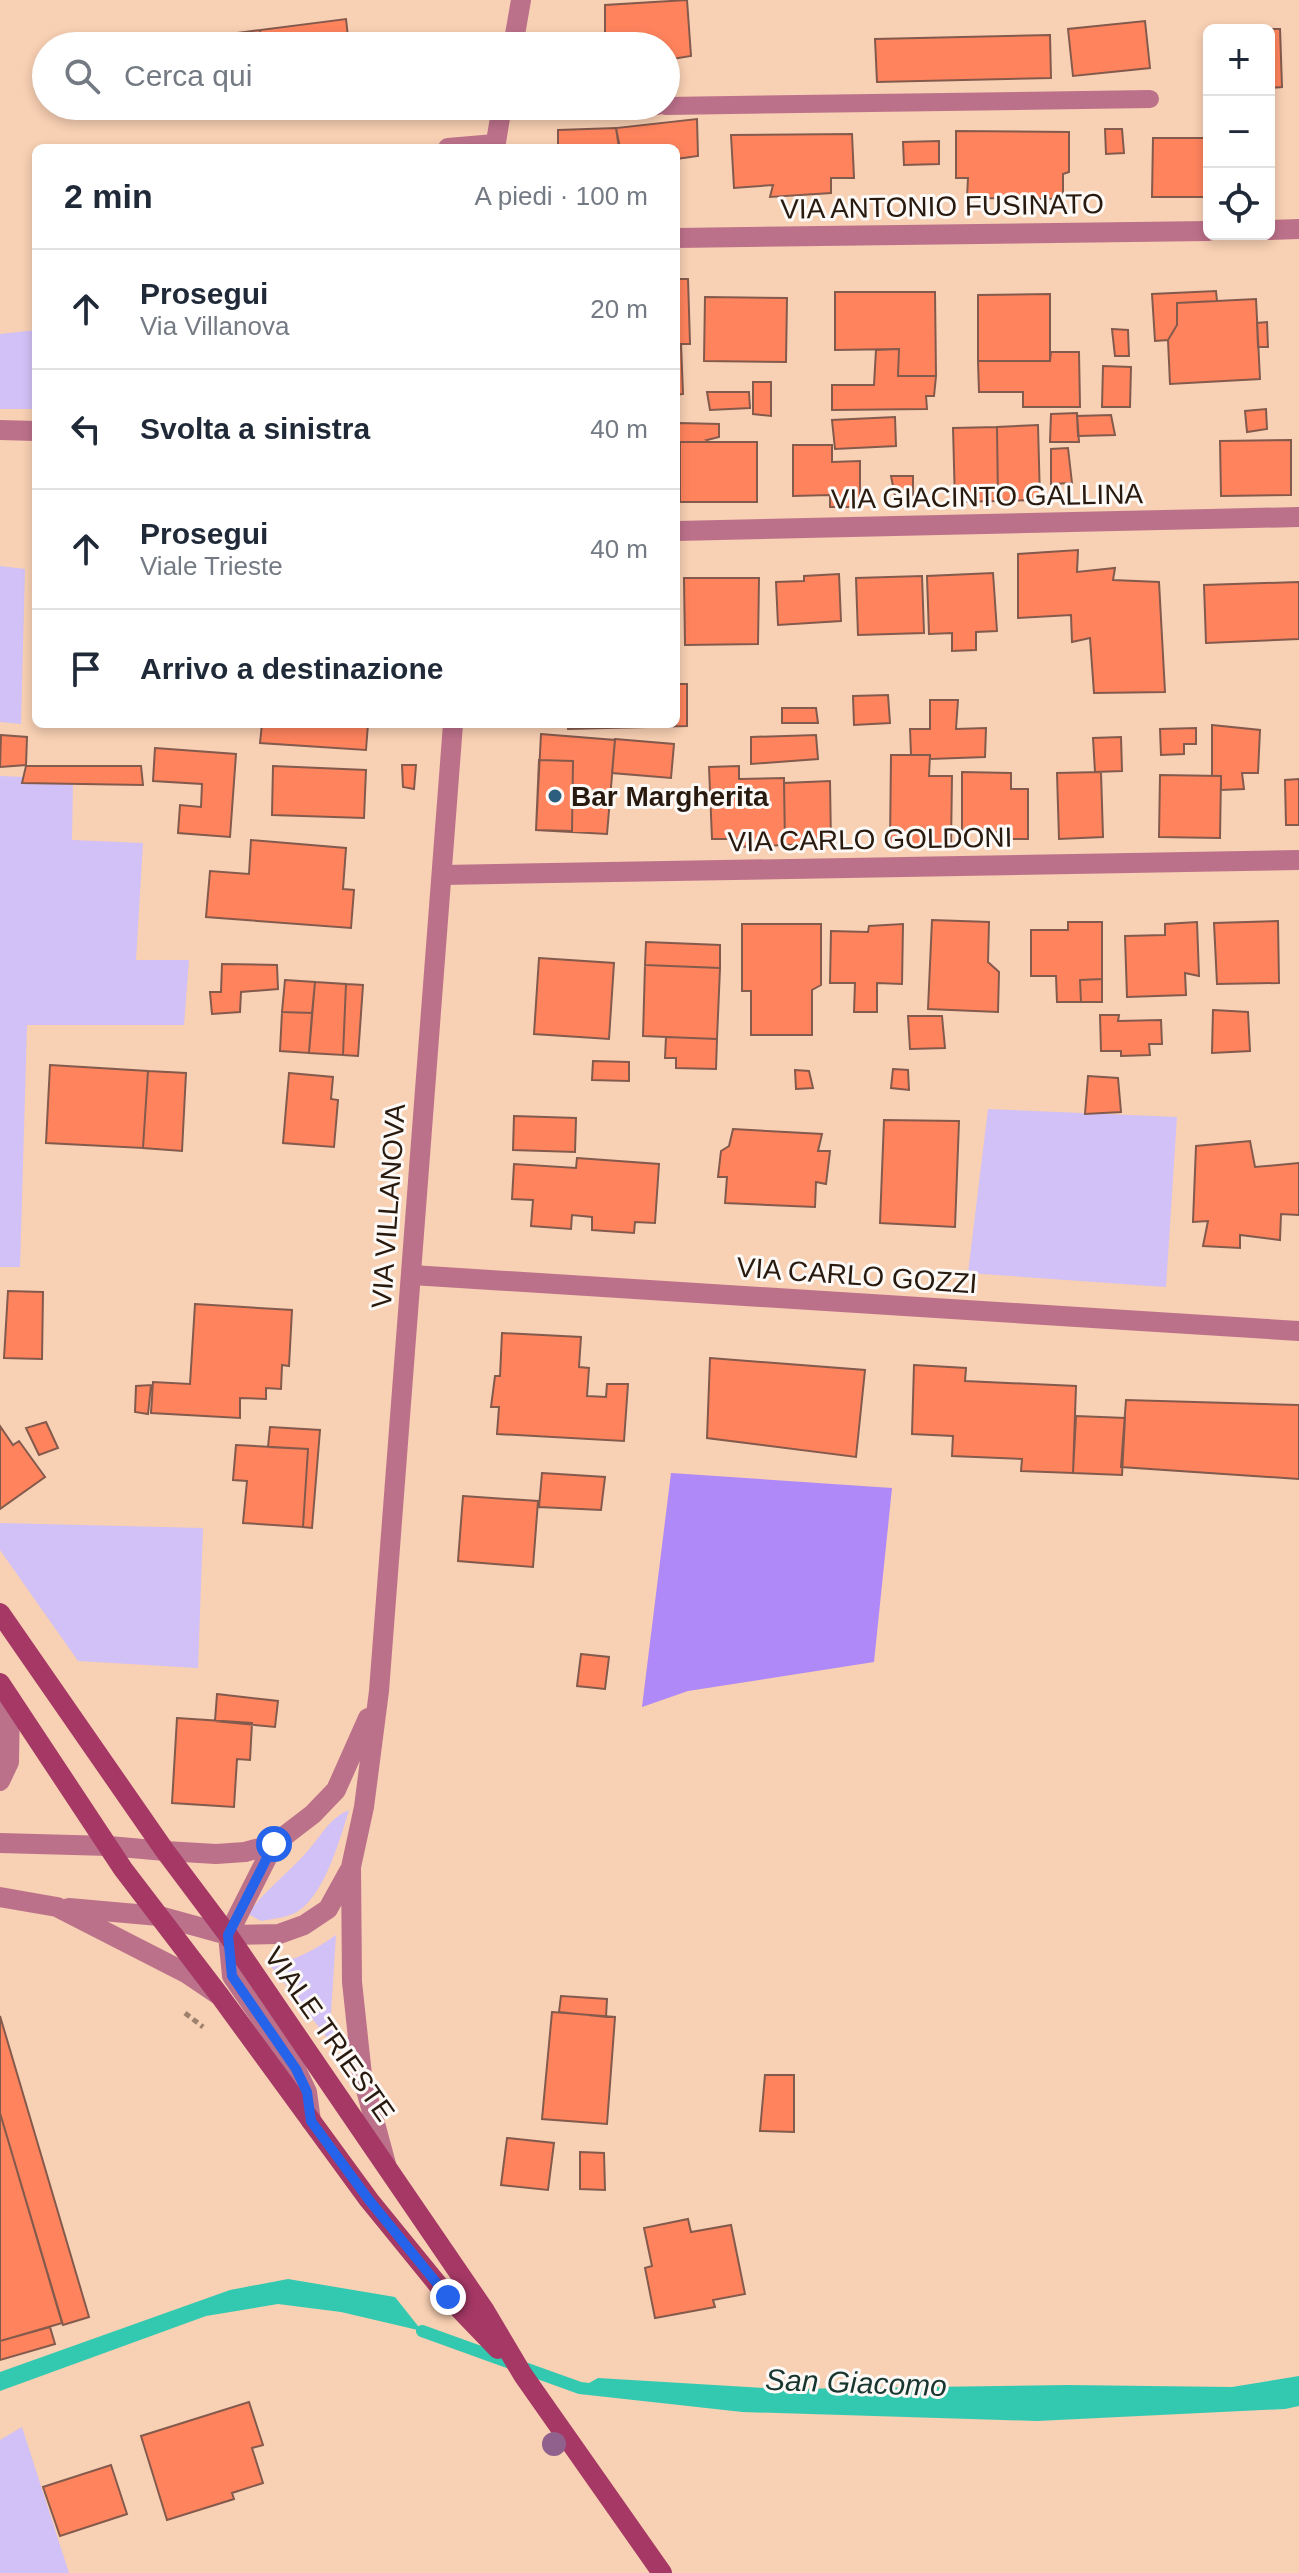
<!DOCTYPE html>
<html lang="it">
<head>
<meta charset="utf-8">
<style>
  :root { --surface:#fff; --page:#f6f6f7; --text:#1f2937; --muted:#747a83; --line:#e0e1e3 }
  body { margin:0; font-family:Arial,sans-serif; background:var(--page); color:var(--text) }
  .controls { position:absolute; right:24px; top:24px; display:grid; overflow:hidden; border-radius:12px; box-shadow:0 4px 12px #0003 }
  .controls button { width:72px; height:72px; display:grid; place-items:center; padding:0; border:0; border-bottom:2px solid var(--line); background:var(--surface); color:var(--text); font:40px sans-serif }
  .stop { position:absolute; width:24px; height:24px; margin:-18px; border:6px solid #2563eb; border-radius:50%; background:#fff }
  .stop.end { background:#2563eb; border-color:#fff; box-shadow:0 2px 8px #0008 }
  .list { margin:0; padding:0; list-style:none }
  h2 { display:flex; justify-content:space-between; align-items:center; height:104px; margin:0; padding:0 32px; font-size:34px }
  h2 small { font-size:26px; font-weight:400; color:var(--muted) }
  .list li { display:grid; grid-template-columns:52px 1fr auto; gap:24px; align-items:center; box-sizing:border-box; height:120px; padding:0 32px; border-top:2px solid var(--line) }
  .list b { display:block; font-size:30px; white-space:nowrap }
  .list p { margin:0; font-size:26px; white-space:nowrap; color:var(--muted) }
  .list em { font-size:26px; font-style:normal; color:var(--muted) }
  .icon { flex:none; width:44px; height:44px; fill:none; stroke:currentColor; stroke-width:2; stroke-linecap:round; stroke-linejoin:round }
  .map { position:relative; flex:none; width:1299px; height:2573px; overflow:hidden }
  .search { position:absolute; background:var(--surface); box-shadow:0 4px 12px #0003; left:32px; top:32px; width:648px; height:88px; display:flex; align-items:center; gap:20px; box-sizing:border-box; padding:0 28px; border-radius:44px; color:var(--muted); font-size:30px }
  .panel { position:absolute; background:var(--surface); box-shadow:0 4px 12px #0003; left:32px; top:144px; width:648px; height:584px; border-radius:12px }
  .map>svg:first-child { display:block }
</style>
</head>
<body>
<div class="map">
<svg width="1299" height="2573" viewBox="0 0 1299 2573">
  <rect width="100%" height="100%" fill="#f8d0b3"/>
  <path fill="#d1c1f6" d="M36 330V409H0V334Z
    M0 566 25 569 21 724 0 722Z
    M0 776 73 779 72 840 143 843 136 960H189L184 1025H27L20 1267H0Z
    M988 1109 1177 1117 1166 1287 968 1273Z
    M0 1523 203 1528 198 1668 78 1661 0 1550Z
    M349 1810C340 1839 323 1901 293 1914 283 1918 271 1919 261 1921L248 1914C265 1890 286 1875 305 1854 320 1838 329 1818 349 1810Z
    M336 1935 331 2013 337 2050 269 1964C296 1961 314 1950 336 1935Z
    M22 2427 69 2573H0V2440Z"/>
  <path fill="#af89f7" d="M671 1473 892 1488 874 1662 688 1691 642 1707Z"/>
  <path fill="#33c9b0" d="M288 2279 395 2297 422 2331 341 2312 278 2304 206 2316 0 2391V2372L230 2290Z
    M1299 2376V2400L1284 2403 1037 2415 743 2406 580 2388 598 2378 780 2389 1067 2385 1232 2387Z"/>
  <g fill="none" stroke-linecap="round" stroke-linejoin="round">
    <path stroke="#33c9b0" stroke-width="12" d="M422 2331 580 2388 743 2406 1037 2415 1284 2403 1299 2400"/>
  </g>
  <path fill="#ff845d" stroke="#845a4d" stroke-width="2" d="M687 0 691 56 666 60V46H605V5Z
    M346 19 349 46H262L260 30Z
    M1145 21 1150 68 1073 76 1068 29Z
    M1261 29H1280L1282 87 1269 88V30Z
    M260 30 262 46H206L205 37Z
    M1050 35 1051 78 877 82 875 39Z
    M270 106H333L271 114Z
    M697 119 698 156 676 159V148H620L616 128Z
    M616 128 619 148H558V130Z
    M1105 129H1122L1124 153 1106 154Z
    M956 131 1069 132V172L1063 174V199L967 198 968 178H956Z
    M852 134 854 178H831V193L770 197 773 185 734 188 731 135Z
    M1153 138H1209V197H1152Z
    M1269 138H1272V197H1269Z
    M939 141V164L904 165 903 142Z
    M676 279H688L690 344H681L683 394 676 395Z
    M1216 291 1217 301 1177 303V325L1168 340 1155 341 1152 294Z
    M835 292H935L936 376H898L899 349 835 350Z
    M1050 294V361H978V295Z
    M705 297 787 298 786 362 704 361Z
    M1256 299 1260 379 1170 384 1168 340 1177 325V303Z
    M1267 322 1268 347H1258L1257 323Z
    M1112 329 1128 330 1129 356H1115Z
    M899 349 898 376H936L934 396H926L927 409 832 410V385H874L876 350Z
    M1051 352H1079L1080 407H1023V392H979L978 361H1050Z
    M1103 366 1131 367 1130 407H1102Z
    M753 382H771V416L753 414Z
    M707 392H749L750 408 710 410Z
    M1266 409 1267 429 1247 432 1245 411Z
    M1077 413 1079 442H1050L1051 414Z
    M1111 415 1115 435 1078 436 1077 416Z
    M895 417 896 446 835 449 832 420Z
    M679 423 719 424V437L707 440 712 442H680V491L676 492V438H679Z
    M1038 425 1040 500 998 501 997 427Z
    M997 427 998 501 955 502 953 428Z
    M1291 440V495L1221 496 1220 441Z
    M680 442H757V502H680Z
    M793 445H832V462L860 461V507H830V495L793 496Z
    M1068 448 1072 483 1051 484V449Z
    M891 476H913V495L895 496Z
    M1078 550 1077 572 1115 568 1113 580 1159 582 1165 692 1094 693 1090 638 1072 642 1071 615 1018 618V554Z
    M993 573 997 631 976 632V650L952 651V633L929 634 927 576Z
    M839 574 841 621 778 625 776 582 804 581V576Z
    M922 576 924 633 858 635 856 578Z
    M684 578H759L758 644 685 645Z
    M1299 582V639L1206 643 1204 585Z
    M676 684H687V726L568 729V724H676Z
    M888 695 890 723 854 725 853 696Z
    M930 700H958L956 729 986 728 985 757 930 759V755H911L910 729H930Z
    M782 708H816L818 723H782Z
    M262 724H368L366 750 260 743Z
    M1212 725 1260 730 1258 773H1242L1244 789 1221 790V776H1212Z
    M1196 728V744H1184V754L1161 755 1160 729Z
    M541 734 615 740 607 834 536 830Z
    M1 735 27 737 26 765 0 767Z
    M816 735 818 759 751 764V737Z
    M1121 737 1122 771 1095 772 1093 738Z
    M615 739 674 744 671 778 612 773Z
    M155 748 236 754 230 837 178 833 180 805 201 807 202 784 153 781Z
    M891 755H930L929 776H952L951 846 890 845Z
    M539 760 573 761 572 831 536 830Z
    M402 765H416L414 789 403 787Z
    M26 766H141L143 785 22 783Z
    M273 766 366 770 364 818 272 815Z
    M739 766V779L784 778 785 845 739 847 738 839H712L709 767Z
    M962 772 1011 773V789H1028V839H999V832H962Z
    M1101 772 1103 837 1059 839 1057 773Z
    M1160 775 1221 776 1220 838 1159 837Z
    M1299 779V825H1286L1285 780Z
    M830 781 831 844 785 845 784 783Z
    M251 840 346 848 343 889 354 890 351 928 206 917 210 871 249 874Z
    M932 920 989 922 988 962 999 972 998 1012 928 1009Z
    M1278 921 1279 983 1217 984 1214 923Z
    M1068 922H1102V979L1080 980 1081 1002H1057L1056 976H1031V930H1068Z
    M1197 922 1199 976 1185 973 1186 995 1127 997 1125 936 1165 935V924Z
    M742 924H821V985L812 990V1035H751V991H742Z
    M903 924 902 984 877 983V1012H854L855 983H830L831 931 868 932 869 926Z
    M646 942 720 945V968L645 965Z
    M539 958 614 963 609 1039 534 1034Z
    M222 964 277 965 278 989 241 992 240 1012 212 1014 210 992H221Z
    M645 965 720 968 717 1039 643 1036Z
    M1102 979V1002H1081L1080 980Z
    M285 980 315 982 312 1013 282 1012Z
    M315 982 346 984 343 1055 309 1053Z
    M346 984 363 985 358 1056 343 1055Z
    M1213 1010 1248 1012 1250 1051 1212 1053Z
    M282 1012 312 1013 309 1053 280 1051Z
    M1100 1015H1119L1118 1021 1161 1020 1162 1044H1149L1150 1055 1121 1056V1051H1101Z
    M908 1016H942L945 1048 910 1049Z
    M666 1037 717 1039 716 1069 676 1068V1058H665Z
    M593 1061 629 1062V1081L592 1080Z
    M50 1065 148 1071 143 1148 46 1143Z
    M893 1069 908 1070 909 1090 891 1088Z
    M795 1070 809 1071 813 1088 796 1089Z
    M148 1071 186 1073 182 1151 143 1148Z
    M289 1073 333 1077 331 1099 338 1100 334 1147 283 1143Z
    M1088 1076 1118 1078 1121 1112 1085 1114Z
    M514 1116 576 1118 575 1152 513 1150Z
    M884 1120 959 1121 955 1227 880 1223Z
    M733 1129 822 1134 818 1151H830L826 1184 816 1182 815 1207 725 1203 727 1177H718L721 1151 729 1146Z
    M1250 1141 1255 1167 1299 1163V1215L1281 1214 1280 1240 1240 1235V1248L1203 1246 1208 1221 1193 1222 1196 1146Z
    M577 1158 659 1164 655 1223 635 1222 634 1233 592 1230V1217L572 1215 571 1229 531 1226 533 1200 512 1199 514 1164 576 1168Z
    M8 1291 43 1292 42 1359 4 1358Z
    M195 1304 292 1310 289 1366 282 1365 281 1389 266 1388V1399L240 1398V1418L151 1413 153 1382 190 1384Z
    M502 1333 581 1337 579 1367 589 1368 587 1396 606 1397 607 1384H628L624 1441 497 1434 499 1407H491L495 1376H500Z
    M710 1358 865 1370 856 1457 707 1438Z
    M914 1365 966 1368 965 1381 1076 1386 1073 1473 1021 1471 1022 1459 952 1456 953 1436 912 1434Z
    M151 1385 148 1414 135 1412 136 1386Z
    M1126 1400 1299 1405V1479L1121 1467Z
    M1076 1416 1125 1418 1122 1475 1073 1473Z
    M46 1422 58 1448 39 1455 26 1428Z
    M0 1426 13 1445 19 1441 45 1477 0 1509Z
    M270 1427 320 1430 312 1528 303 1527 308 1449 268 1447Z
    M236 1445 308 1449 303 1527 243 1523 247 1481 233 1480Z
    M542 1473 605 1477 601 1510 539 1507Z
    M463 1496 538 1501 533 1567 458 1561Z
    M581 1654 609 1657 605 1689 577 1686Z
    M217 1694 278 1701 275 1727 215 1721Z
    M177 1718 252 1723 250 1760 237 1759 234 1807 172 1803Z
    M561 1996 607 1999 606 2017 559 2012Z
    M552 2012 615 2017 607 2124 542 2119Z
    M0 2016 89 2317 63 2325 0 2113Z
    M765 2075H794V2132L760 2131Z
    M0 2113 62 2323 0 2341Z
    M507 2138 554 2143 548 2190 501 2185Z
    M580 2152 604 2153 605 2190 580 2189Z
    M688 2219 691 2232 731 2225 745 2294 713 2300 715 2307 655 2318 645 2268 652 2266 644 2228Z
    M50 2327 55 2344 0 2360V2341Z
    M249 2402 263 2445 252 2448 263 2483 232 2493 234 2499 167 2520 141 2436Z
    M111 2465 127 2514 60 2536 43 2487Z"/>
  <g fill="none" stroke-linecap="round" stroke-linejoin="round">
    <path stroke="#9e816c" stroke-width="5" stroke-dasharray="6 4" stroke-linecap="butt" d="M185 2013 203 2027"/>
    <path stroke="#bc718a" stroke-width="18" d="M555 106H658
      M666 106 1150 99"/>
    <path stroke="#bc718a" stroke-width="20" d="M448 148 495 144
      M1269 230 1299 229
      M676 238 1209 231
      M0 430 36 431
      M676 531 1299 517
      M443 875 1299 860
      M412 1275 1299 1331
      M0 1781 9 1762 10 1698
      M0 1843 109 1846 165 1851
      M0 1897 57 1907 186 1973 217 1994
      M69 1908 159 1916"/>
    <path stroke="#bc718a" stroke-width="20" d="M513 46 521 0
      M495 148 502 106
      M165 1851 216 1854 245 1852 274 1844 313 1814 336 1790 368 1718
      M159 1916 228 1935 279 1934 304 1925 328 1909 349 1871
      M228 1935 232 1976 296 2069 307 2092 311 2121
      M228 1935 274 1844
      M386 2164 362 2075 352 1982 351 1867 364 1807 379 1691 453 724"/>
    <path stroke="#a53865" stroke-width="20" d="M0 1613 165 1851 228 1935 485 2311 523 2375 662 2573
      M0 1683 123 1869 220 1996 369 2200 448 2297 498 2349"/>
  </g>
  <circle fill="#90618c" cx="554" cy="2444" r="12"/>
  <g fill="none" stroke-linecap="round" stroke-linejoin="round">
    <path stroke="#2563eb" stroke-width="10" d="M274 1844 228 1935 232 1976 296 2069 307 2092 311 2121 369 2200 448 2297"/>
  </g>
  <circle fill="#2e5e7d" stroke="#fdf9f6" stroke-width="3" cx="555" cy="796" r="8"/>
  <g text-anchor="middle" stroke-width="6" stroke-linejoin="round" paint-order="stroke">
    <g font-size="28" fill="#281a0f" stroke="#fdf9f6">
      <text transform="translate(942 206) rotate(-1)" y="10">VIA ANTONIO FUSINATO</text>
      <text transform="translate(987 496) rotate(-1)" y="10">VIA GIACINTO GALLINA</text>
      <text transform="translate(870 839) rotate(-1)" y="10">VIA CARLO GOLDONI</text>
      <text transform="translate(388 1206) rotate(-86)" y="10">VIA VILLANOVA</text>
      <text transform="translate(857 1275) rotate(4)" y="10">VIA CARLO GOZZI</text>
      <text transform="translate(330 2034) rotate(55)" y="10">VIALE TRIESTE</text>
    </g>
    <g font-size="28" font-weight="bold" fill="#281a0f" stroke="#fdf9f6" text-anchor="start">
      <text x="571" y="806">Bar Margherita</text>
    </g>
    <g font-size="30" font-style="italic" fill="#183630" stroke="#fdf9f6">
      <text transform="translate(856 2383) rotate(2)" y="10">San Giacomo</text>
    </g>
  </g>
</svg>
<div class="controls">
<button>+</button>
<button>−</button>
<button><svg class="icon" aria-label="locate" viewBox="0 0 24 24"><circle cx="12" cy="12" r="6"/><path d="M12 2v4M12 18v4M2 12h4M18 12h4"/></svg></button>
</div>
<div class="stop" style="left:274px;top:1844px"></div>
<div class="stop end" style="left:448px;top:2297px"></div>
<div class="search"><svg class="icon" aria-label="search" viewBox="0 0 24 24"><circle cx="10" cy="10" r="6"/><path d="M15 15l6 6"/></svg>Cerca qui</div>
<section class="panel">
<h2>2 min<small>A piedi · 100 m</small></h2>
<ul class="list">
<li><svg class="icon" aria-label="ahead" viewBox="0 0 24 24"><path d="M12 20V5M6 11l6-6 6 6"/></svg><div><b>Prosegui</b><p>Via Villanova</p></div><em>20 m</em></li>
<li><svg class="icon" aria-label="left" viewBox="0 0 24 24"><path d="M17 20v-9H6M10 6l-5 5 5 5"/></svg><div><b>Svolta a sinistra</b></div><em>40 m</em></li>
<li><svg class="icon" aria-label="ahead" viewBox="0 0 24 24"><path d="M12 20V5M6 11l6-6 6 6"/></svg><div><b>Prosegui</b><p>Viale Trieste</p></div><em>40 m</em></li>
<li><svg class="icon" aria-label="arrive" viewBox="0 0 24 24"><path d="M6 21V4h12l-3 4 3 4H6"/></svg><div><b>Arrivo a destinazione</b></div></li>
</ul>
</section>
</div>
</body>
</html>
